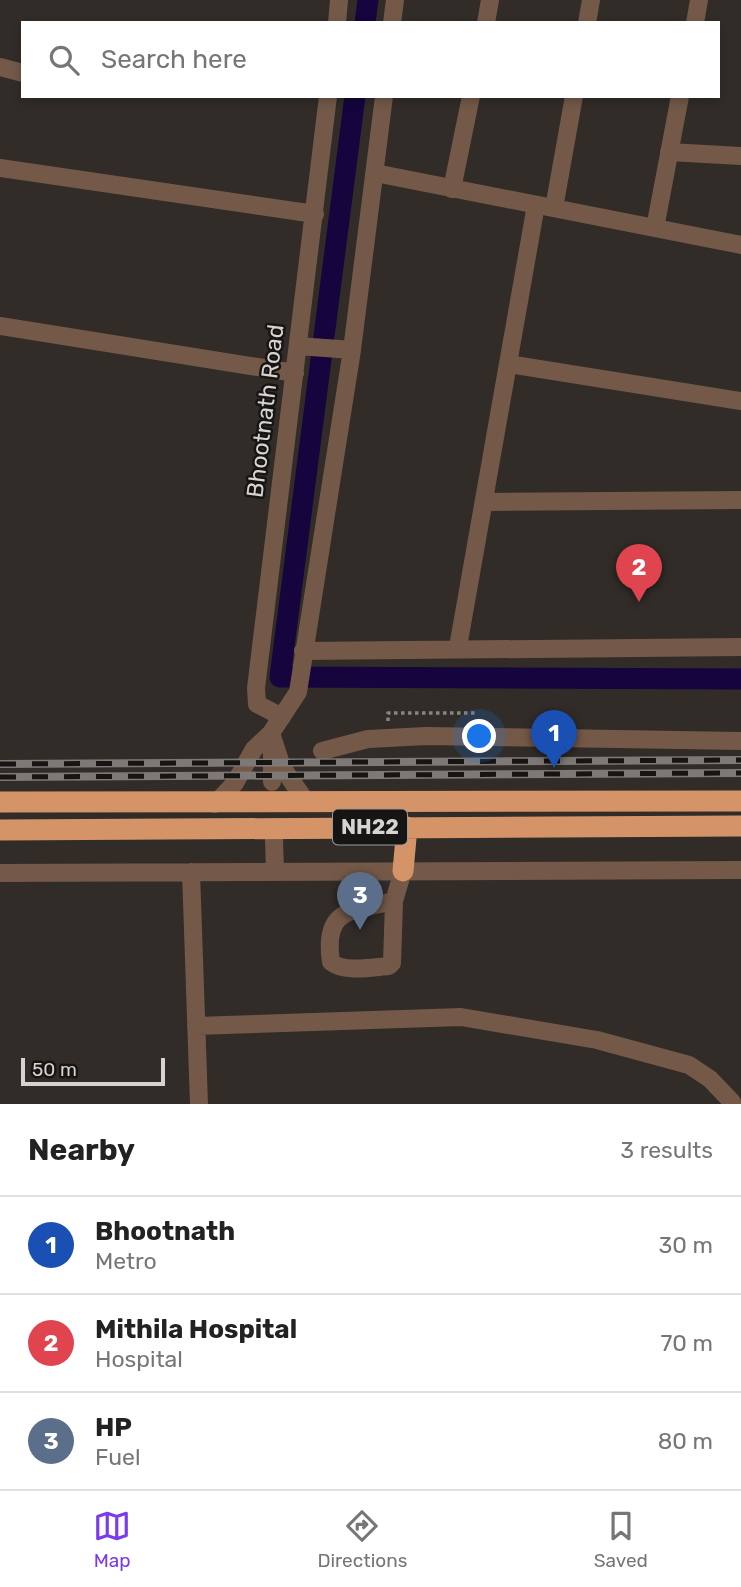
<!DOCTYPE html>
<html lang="en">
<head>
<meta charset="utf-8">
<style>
  :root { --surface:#fff; --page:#f2f2f2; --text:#222; --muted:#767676; --line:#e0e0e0; --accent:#7c3aed }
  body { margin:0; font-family:Rubik,sans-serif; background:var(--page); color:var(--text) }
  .scale { position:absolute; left:21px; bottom:18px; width:144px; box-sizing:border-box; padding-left:7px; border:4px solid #d7d3d1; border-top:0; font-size:19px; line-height:24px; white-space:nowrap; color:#d7d3d1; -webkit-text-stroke:5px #171513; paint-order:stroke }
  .you { position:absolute; left:480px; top:737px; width:24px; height:24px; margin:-18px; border:5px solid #fff; border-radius:50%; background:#1a73e8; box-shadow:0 0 0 10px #1a73e833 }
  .badge { display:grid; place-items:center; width:46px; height:46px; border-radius:50%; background:var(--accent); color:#fff; font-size:23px; font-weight:700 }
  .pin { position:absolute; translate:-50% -58px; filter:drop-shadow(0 2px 4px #0008) }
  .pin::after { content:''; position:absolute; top:37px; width:24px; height:21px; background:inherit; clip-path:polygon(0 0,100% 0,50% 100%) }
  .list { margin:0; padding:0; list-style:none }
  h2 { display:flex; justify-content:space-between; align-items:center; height:91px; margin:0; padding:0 28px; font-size:30px }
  h2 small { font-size:23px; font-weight:400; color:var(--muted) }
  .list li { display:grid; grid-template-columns:46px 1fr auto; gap:21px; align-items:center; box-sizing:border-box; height:98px; padding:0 28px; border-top:2px solid var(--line) }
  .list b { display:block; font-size:26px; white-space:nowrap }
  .list p { margin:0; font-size:23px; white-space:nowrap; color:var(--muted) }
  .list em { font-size:23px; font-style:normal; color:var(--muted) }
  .icon { flex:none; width:38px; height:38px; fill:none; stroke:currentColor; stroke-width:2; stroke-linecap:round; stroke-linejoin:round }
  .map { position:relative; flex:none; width:741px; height:1104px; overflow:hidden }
  .search { position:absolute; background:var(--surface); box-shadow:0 4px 10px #0003; left:21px; right:21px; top:21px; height:77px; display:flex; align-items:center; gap:18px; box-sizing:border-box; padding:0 24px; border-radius:0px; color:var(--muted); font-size:26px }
  .sheet { height:385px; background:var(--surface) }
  nav { display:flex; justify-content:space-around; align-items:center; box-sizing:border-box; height:98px; border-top:2px solid var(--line); background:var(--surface); font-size:19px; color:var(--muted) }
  nav a { display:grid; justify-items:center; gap:4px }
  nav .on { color:var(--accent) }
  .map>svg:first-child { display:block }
</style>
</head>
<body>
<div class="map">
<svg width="741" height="1104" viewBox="0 0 741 1104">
  <rect width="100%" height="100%" fill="#312c28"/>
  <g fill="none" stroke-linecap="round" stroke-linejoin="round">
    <path stroke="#15043d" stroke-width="21" d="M365 23 368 0
      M355 96 280 677 741 679"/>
    <path stroke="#888481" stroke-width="3.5" stroke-dasharray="3.5 3.5" stroke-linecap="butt" d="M388 721V713H476"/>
    <path stroke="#745948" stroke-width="18" d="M337 23 339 0
      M392 23 395 0
      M486 23 490 0
      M587 23 591 0
      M695 23 699 0
      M0 67 23 73
      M669 152 741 156
      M0 168 315 214
      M375 173 741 245
      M452 189 471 96
      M554 208 574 96
      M655 228 680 96
      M0 326 295 373
      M298 346 352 350
      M508 364 741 401
      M484 502 741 500
      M458 647 536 205
      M303 651 741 647
      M282 717 257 704 256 688 328 96
      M271 733 282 767 307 803
      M272 751V782
      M322 751 368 739 426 736 741 741
      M215 804 235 783 254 749 271 733 298 692 352 350 384 96
      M274 839 275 872
      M191 872 199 1104
      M0 873 741 870
      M394 901C351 911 323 908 331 962 344 973 373 967 389 966L392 963 394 901 403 871
      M196 1026 461 1017 597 1040 689 1065 710 1079 732 1102"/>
    <path stroke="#d59467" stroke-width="21" d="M0 802 741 801
      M0 830 741 826
      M403 871 407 827"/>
    <defs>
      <path id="rail" d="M0 764 741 760
        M0 777 741 773"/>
    </defs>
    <use href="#rail" stroke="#7e7976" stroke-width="8"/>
    <use href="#rail" stroke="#171513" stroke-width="5" stroke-dasharray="16" stroke-linecap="butt"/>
  </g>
  <g text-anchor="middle" stroke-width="5" stroke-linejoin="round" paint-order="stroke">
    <rect fill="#171513" stroke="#9d9a98" stroke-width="2" x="333" y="809.5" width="74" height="35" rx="5"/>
    <g font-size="21" font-weight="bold" fill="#d7d3d1">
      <text x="370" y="834">NH22</text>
    </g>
    <g font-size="23" fill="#d7d3d1" stroke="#171513">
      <text transform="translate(265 411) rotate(-83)" y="8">Bhootnath Road</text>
    </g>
  </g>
</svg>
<div class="scale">50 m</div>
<div class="you"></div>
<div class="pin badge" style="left:554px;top:768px;background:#1a4fb4">1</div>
<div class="pin badge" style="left:639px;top:602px;background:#e0444e">2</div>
<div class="pin badge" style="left:360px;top:930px;background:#5c6f8a">3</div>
<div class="search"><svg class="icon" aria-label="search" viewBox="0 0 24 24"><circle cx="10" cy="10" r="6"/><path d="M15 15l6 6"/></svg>Search here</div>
</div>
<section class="sheet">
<h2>Nearby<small>3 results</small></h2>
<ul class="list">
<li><span class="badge" style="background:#1a4fb4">1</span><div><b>Bhootnath</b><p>Metro</p></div><em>30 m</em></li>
<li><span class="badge" style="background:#e0444e">2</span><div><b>Mithila Hospital</b><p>Hospital</p></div><em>70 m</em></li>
<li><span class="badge" style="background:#5c6f8a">3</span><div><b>HP</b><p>Fuel</p></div><em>80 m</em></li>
</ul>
</section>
<nav>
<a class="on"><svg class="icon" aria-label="map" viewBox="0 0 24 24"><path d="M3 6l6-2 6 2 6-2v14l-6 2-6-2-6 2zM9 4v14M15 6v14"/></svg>Map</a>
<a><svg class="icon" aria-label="directions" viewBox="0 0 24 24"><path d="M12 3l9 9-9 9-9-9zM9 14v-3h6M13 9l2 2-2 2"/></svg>Directions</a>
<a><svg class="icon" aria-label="saved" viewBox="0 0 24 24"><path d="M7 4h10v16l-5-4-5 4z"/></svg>Saved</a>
</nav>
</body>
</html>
